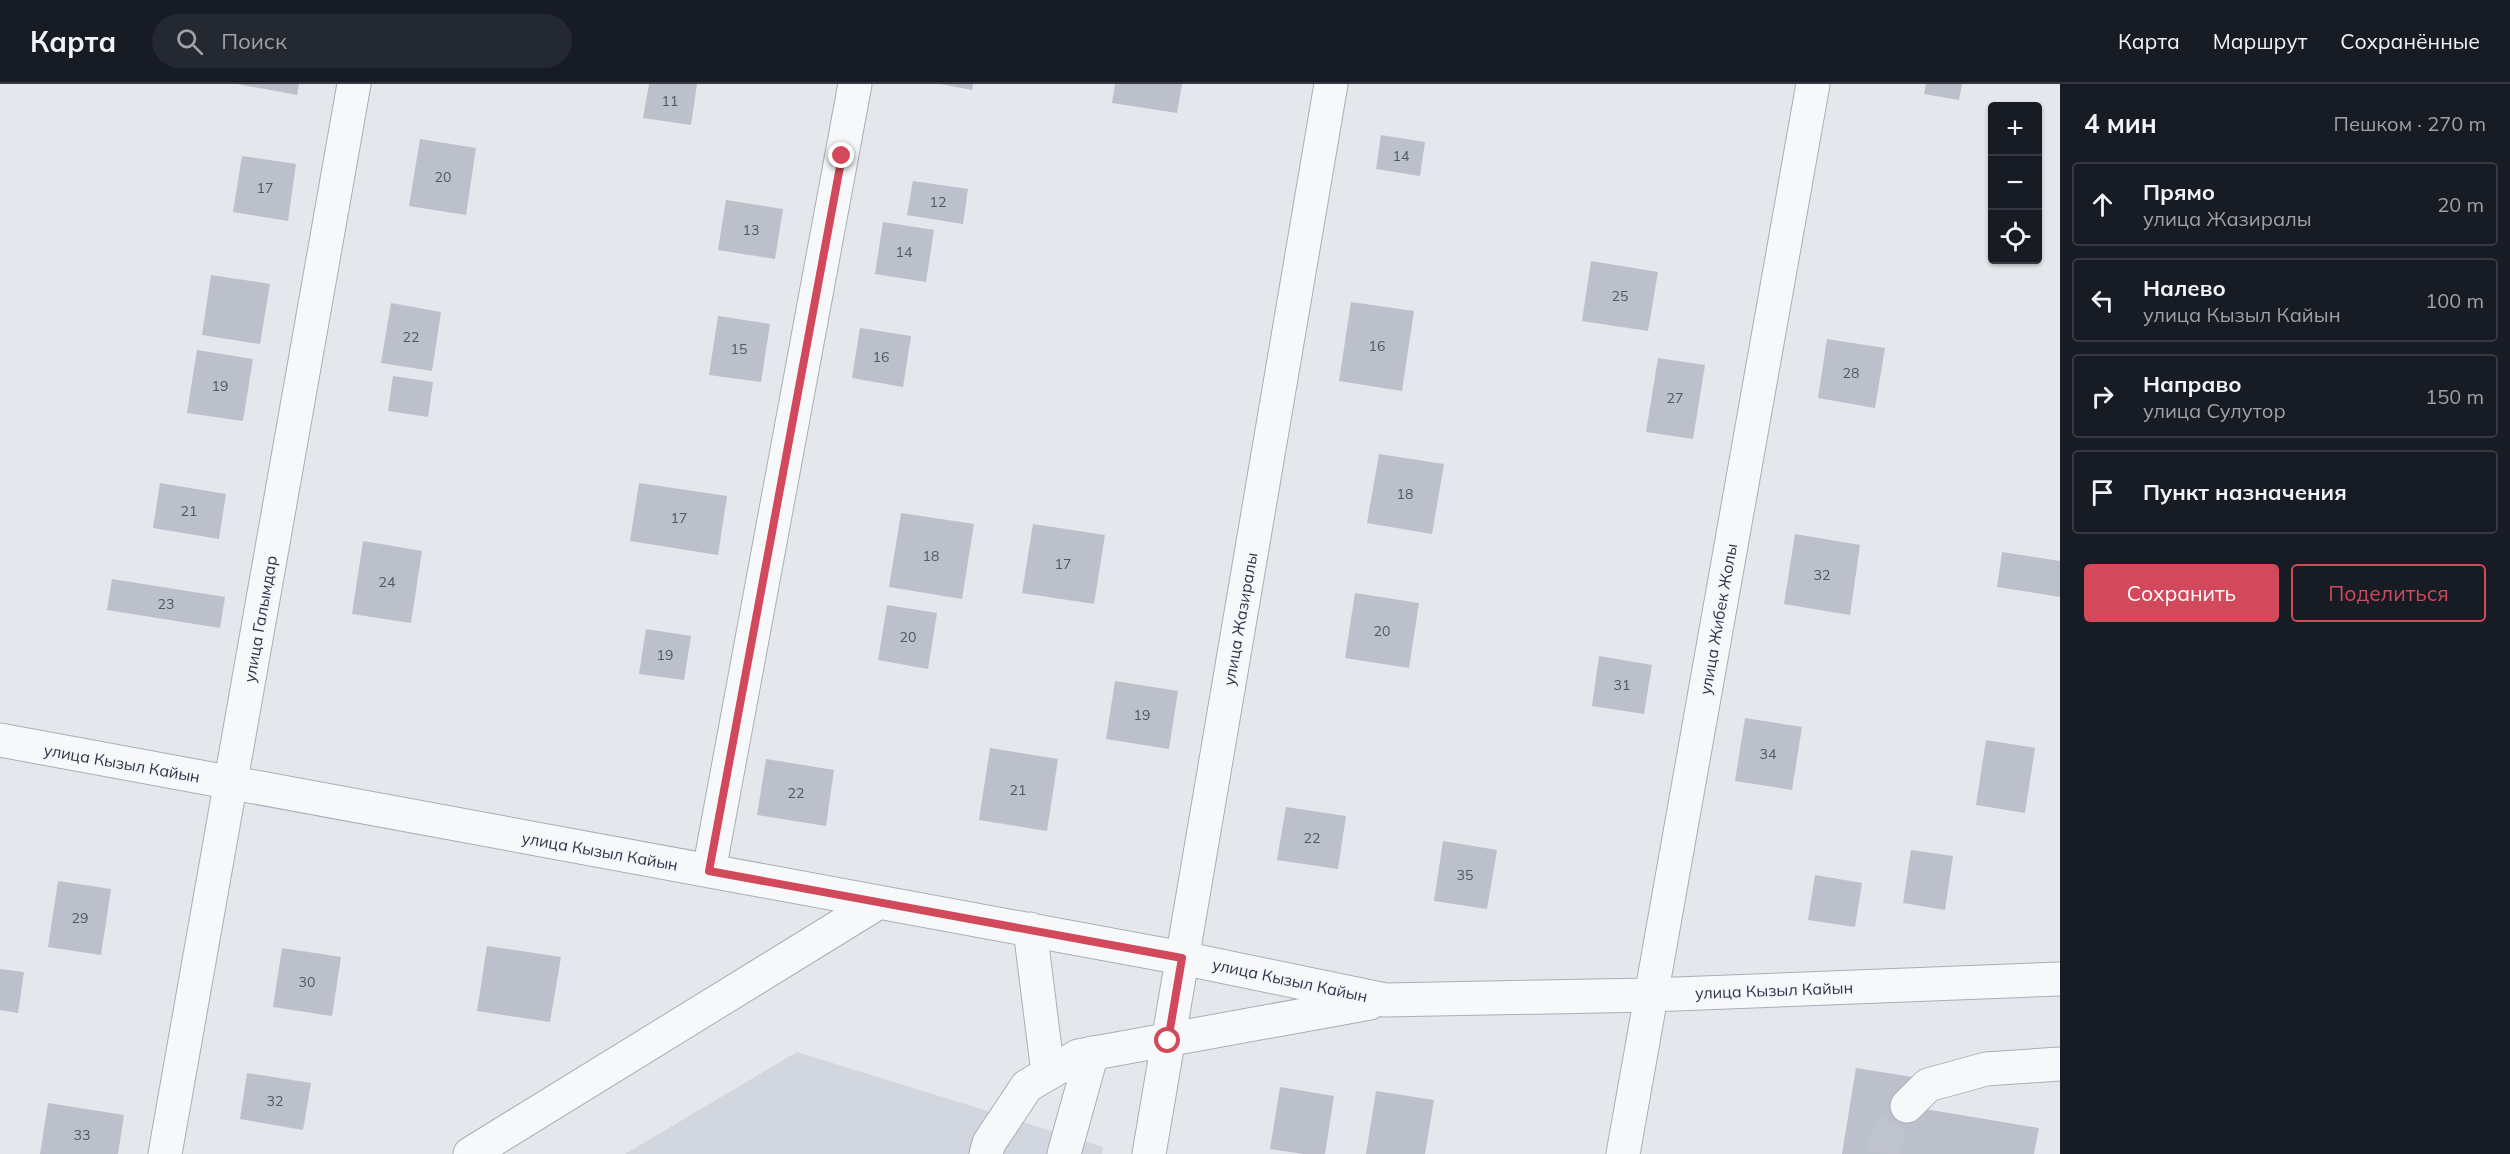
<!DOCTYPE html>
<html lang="ru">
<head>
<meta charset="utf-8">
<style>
  :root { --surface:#171b24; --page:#242831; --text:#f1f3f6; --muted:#9ea1a6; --line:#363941; --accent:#d1495b }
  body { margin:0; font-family:Mulish,sans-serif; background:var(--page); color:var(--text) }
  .controls { position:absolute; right:18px; top:18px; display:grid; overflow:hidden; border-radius:6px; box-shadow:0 2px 4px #0004 }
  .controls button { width:54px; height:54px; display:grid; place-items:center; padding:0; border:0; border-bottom:2px solid var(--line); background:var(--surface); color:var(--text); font:30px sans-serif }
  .stop { position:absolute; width:18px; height:18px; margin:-14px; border:4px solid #d1495b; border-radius:50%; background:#fff }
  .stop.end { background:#d1495b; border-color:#fff; box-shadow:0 2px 6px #0008 }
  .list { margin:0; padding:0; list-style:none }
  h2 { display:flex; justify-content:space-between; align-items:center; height:78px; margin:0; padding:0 24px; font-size:26px }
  h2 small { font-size:20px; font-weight:400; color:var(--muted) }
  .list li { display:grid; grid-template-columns:39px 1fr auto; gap:18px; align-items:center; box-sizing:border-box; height:84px; margin:0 12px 12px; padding:0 12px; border:2px solid var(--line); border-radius:6px }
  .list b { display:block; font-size:22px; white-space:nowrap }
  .list p { margin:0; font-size:20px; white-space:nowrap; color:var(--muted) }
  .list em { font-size:20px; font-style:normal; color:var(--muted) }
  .actions { display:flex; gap:12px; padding:18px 24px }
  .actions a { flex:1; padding:14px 0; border:2px solid var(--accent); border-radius:6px; text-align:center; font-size:21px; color:var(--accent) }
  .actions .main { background:var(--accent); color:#fff }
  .icon { flex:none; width:33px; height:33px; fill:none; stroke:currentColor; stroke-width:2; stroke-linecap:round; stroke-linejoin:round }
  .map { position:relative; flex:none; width:2060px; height:1070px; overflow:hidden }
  header { display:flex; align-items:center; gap:36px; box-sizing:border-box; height:84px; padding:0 30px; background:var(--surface); border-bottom:2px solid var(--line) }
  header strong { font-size:28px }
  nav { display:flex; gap:33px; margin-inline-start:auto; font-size:21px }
  .search { width:420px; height:54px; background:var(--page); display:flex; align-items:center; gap:15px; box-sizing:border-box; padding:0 21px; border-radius:33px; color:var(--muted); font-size:22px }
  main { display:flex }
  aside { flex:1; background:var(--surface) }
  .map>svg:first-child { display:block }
</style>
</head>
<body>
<header>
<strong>Карта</strong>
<div class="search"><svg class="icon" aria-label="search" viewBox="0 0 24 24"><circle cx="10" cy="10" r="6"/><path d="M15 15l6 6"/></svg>Поиск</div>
<nav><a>Карта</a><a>Маршрут</a><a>Сохранённые</a></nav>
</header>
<main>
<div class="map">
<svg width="2060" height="1070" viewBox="0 0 2060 1070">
  <rect width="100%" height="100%" fill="#e4e7ec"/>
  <path fill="#d2d6de" d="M797 968 1103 1063 1102 1070H625Z"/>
  <path fill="#bbc0ca" d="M237 0H299L297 11Z
    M649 0H697L691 41 643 34Z
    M940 0H973L972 6Z
    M1115 0H1182L1177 29 1112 19Z
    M1926 0H1962L1959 16 1924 10Z
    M1381 51 1425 58 1420 92 1376 85Z
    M420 55 476 64 466 131 409 122Z
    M242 72 296 80 288 137 233 128Z
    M913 97 968 105 963 140 907 131Z
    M726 116 783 125 775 175 718 166Z
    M883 138 934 146 926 198 875 190Z
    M1591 177 1658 188 1648 247 1582 237Z
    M211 191 270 200 260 260 202 251Z
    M1351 218 1414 227 1402 307 1339 297Z
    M391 219 441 228 432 287 381 279Z
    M718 232 770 240 761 298 709 291Z
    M860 244 911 252 903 303 852 294Z
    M1827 255 1885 264 1875 324 1818 314Z
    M197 266 253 275 243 337 187 329Z
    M1658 274 1705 281 1693 355 1646 348Z
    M393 292 433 298 428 333 388 327Z
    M1379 370 1444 380 1432 450 1367 439Z
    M160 399 226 410 219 455 153 444Z
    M639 399 727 412 718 471 630 457Z
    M901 429 974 440 962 515 889 503Z
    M1033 440 1105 451 1094 520 1022 509Z
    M1795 450 1860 461 1850 531 1784 520Z
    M363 457 422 467 411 539 352 530Z
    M2002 468 2060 477V513L1997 503Z
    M112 495 225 513 220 544 107 526Z
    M1355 509 1419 519 1409 584 1345 574Z
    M887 521 937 529 928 585 878 576Z
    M646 545 691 552 684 596 639 590Z
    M1599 572 1652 581 1644 630 1592 622Z
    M1115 597 1178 607 1169 665 1106 655Z
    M1745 634 1802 643 1792 706 1735 697Z
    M1986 656 2035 664 2025 729 1976 721Z
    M990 664 1058 675 1047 747 979 736Z
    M766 675 834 686 826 742 757 731Z
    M1286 723 1346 732 1338 785 1277 776Z
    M1443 757 1497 766 1487 825 1434 817Z
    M1911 766 1953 772 1945 826 1903 819Z
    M1815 791 1862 799 1855 843 1808 836Z
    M58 797 111 805 101 871 48 863Z
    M487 862 561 873 550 938 477 927Z
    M282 864 341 873 332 932 273 923Z
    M0 885 24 888 18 929 0 926Z
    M1856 984 1912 993 1907 1022 2039 1044 2034 1070H1842Z
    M247 989 311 999 303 1046 240 1035Z
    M1280 1003 1334 1012 1325 1070H1303L1270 1065Z
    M1376 1007 1434 1016 1425 1070H1366Z
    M48 1019 124 1031 118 1070H40Z"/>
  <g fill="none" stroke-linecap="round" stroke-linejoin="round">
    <path stroke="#bfc3cb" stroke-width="33" stroke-dasharray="33 16" stroke-linecap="butt" d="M1883 1070 1891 1043 1907 1022"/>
    <defs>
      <path id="minor" d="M0 656 1182 874 1385 916 1650 911 2060 895
        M709 787 855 0
        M1030 845 1048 989
        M1907 1022 1928 1001 1986 985 2060 980
        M165 1070 354 0
        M470 1070 879 818
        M986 1070 989 1059 1027 1002 1078 972 1370 919
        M1064 1070 1092 969
        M1149 1070 1331 0
        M1623 1070 1813 0"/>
    </defs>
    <use href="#minor" stroke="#a9aeb7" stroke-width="35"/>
    <use href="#minor" stroke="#f7f8fa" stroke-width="33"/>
  </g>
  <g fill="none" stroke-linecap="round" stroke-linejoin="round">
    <path stroke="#d1495b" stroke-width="8" d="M842 72 709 787 1182 874 1168 957"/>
  </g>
  <g text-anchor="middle" stroke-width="4.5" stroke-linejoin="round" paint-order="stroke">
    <g font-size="14" fill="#4f5766">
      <text x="670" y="22">11</text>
      <text x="1401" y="77">14</text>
      <text x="443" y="98">20</text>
      <text x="265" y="109">17</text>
      <text x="938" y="123">12</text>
      <text x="751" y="151">13</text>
      <text x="904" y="173">14</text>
      <text x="1620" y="217">25</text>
      <text x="411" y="258">22</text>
      <text x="1377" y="267">16</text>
      <text x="739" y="270">15</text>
      <text x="881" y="278">16</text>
      <text x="1851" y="294">28</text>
      <text x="220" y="307">19</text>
      <text x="1675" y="319">27</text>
      <text x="1405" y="415">18</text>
      <text x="189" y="432">21</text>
      <text x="679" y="439">17</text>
      <text x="931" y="477">18</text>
      <text x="1063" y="485">17</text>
      <text x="1822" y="496">32</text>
      <text x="387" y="503">24</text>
      <text x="166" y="525">23</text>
      <text x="1382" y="552">20</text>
      <text x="908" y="558">20</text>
      <text x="665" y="576">19</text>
      <text x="1622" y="606">31</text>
      <text x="1142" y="636">19</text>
      <text x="1768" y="675">34</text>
      <text x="1018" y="711">21</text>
      <text x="796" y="714">22</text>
      <text x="1312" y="759">22</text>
      <text x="1465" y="796">35</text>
      <text x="80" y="839">29</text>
      <text x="307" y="903">30</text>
      <text x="275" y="1022">32</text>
      <text x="82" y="1056">33</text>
    </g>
    <g font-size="16" fill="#2b3445" stroke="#f4f6f9">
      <text transform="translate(260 535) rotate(-80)" y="6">улица Галымдар</text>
      <text transform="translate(1240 535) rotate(-80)" y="6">улица Жазиралы</text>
      <text transform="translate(1718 535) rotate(-80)" y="6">улица Жибек Жолы</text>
      <text transform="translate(122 679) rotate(10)" y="6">улица Кызыл Кайын</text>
      <text transform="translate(600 767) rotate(10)" y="6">улица Кызыл Кайын</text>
      <text transform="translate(1290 896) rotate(12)" y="6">улица Кызыл Кайын</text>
      <text transform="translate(1774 906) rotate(-2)" y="6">улица Кызыл Кайын</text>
    </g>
  </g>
</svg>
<div class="controls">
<button>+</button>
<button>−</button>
<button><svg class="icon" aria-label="locate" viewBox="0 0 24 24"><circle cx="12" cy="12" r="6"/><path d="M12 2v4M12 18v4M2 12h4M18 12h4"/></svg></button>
</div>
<div class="stop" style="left:1168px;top:957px"></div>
<div class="stop end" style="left:842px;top:72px"></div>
</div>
<aside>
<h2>4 мин<small>Пешком · 270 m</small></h2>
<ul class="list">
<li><svg class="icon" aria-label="ahead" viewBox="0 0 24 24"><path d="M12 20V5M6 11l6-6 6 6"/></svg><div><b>Прямо</b><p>улица Жазиралы</p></div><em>20 m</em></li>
<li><svg class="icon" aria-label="left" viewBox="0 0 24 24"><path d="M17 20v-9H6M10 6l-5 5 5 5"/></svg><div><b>Налево</b><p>улица Кызыл Кайын</p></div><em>100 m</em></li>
<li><svg class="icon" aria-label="right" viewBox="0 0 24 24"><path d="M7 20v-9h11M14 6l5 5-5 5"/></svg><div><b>Направо</b><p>улица Сулутор</p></div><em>150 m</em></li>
<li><svg class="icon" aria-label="arrive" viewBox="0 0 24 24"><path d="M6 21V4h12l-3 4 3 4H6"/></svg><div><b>Пункт назначения</b></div></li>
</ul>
<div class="actions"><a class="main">Сохранить</a><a>Поделиться</a></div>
</aside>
</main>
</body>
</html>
